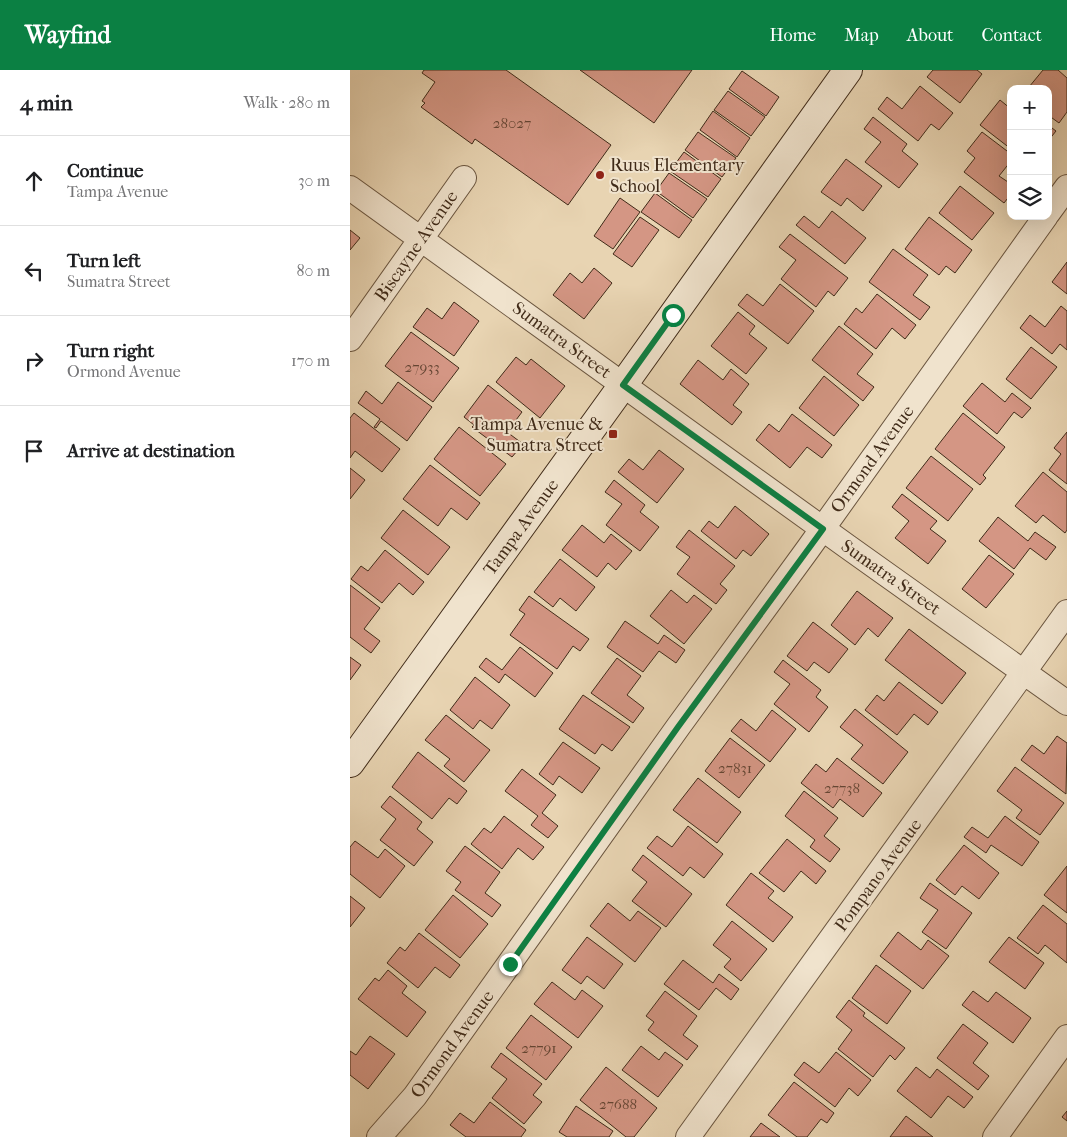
<!DOCTYPE html>
<html lang="en">
<head>
<meta charset="utf-8">
<style>
  :root { --surface:#fff; --page:#f2f2f2; --text:#202124; --muted:#757577; --line:#e0e0e0; --accent:#0b8043 }
  body { margin:0; font-family:"IM FELL French Canon",serif; background:var(--page); color:var(--text) }
  .controls { position:absolute; right:15px; top:15px; display:grid; overflow:hidden; border-radius:10px; box-shadow:0 5px 20px #0002 }
  .controls button { width:45px; height:45px; display:grid; place-items:center; padding:0; border:0; border-bottom:1px solid var(--line); background:var(--surface); color:var(--text); font:25px sans-serif }
  .stop { position:absolute; width:15px; height:15px; margin:-11px; border:4px solid #0b8043; border-radius:50%; background:#fff }
  .stop.end { background:#0b8043; border-color:#fff; box-shadow:0 1px 5px #0008 }
  .list { margin:0; padding:0; list-style:none }
  h2 { display:flex; justify-content:space-between; align-items:center; height:65px; margin:0; padding:0 20px; font-size:21px }
  h2 small { font-size:16px; font-weight:400; color:var(--muted) }
  .list li { display:grid; grid-template-columns:32px 1fr auto; gap:15px; align-items:center; box-sizing:border-box; height:90px; padding:0 20px; border-top:1px solid var(--line) }
  .list b { display:block; font-size:19px; white-space:nowrap }
  .list p { margin:0; font-size:16px; white-space:nowrap; color:var(--muted) }
  .list em { font-size:16px; font-style:normal; color:var(--muted) }
  .icon { flex:none; width:28px; height:28px; fill:none; stroke:currentColor; stroke-width:2; stroke-linecap:round; stroke-linejoin:round }
  .map { position:relative; flex:none; width:717px; height:1067px; overflow:hidden }
  header { display:flex; align-items:center; gap:30px; box-sizing:border-box; height:70px; padding:0 25px; background:var(--accent); color:#fff }
  header strong { font-size:24px }
  nav { display:flex; gap:28px; margin-inline-start:auto; font-size:18px }
  main { display:flex }
  aside { flex:1; background:var(--surface) }
  .map>svg:first-child { display:block }
</style>
</head>
<body>
<header>
<strong>Wayfind</strong>
<nav><a>Home</a><a>Map</a><a>About</a><a>Contact</a></nav>
</header>
<main>
<aside>
<h2>4 min<small>Walk · 280 m</small></h2>
<ul class="list">
<li><svg class="icon" aria-label="ahead" viewBox="0 0 24 24"><path d="M12 20V5M6 11l6-6 6 6"/></svg><div><b>Continue</b><p>Tampa Avenue</p></div><em>30 m</em></li>
<li><svg class="icon" aria-label="left" viewBox="0 0 24 24"><path d="M17 20v-9H6M10 6l-5 5 5 5"/></svg><div><b>Turn left</b><p>Sumatra Street</p></div><em>80 m</em></li>
<li><svg class="icon" aria-label="right" viewBox="0 0 24 24"><path d="M7 20v-9h11M14 6l5 5-5 5"/></svg><div><b>Turn right</b><p>Ormond Avenue</p></div><em>170 m</em></li>
<li><svg class="icon" aria-label="arrive" viewBox="0 0 24 24"><path d="M6 21V4h12l-3 4 3 4H6"/></svg><div><b>Arrive at destination</b></div></li>
</ul>
</aside>
<div class="map">
<svg width="717" height="1067" viewBox="0 0 717 1067">
  <rect width="100%" height="100%" fill="#e8d4b2"/>
  <filter id="stains"><feTurbulence type="fractalNoise" baseFrequency=".004" numOctaves="4"/><feColorMatrix values="0 0 0 0 .2 0 0 0 0 .09 0 0 0 0 .02 0 0 0 .5 -.17"/></filter>
  <radialGradient id="worn" r=".72"><stop offset=".6" stop-color="#630" stop-opacity="0"/><stop offset="1" stop-color="#630" stop-opacity=".3"/></radialGradient>
  <path fill="#d49684" stroke="#402b19" d="M74 0H156L261 75 218 135 125 69 122 74 71 37 75 33 72 31 85 12 72 3Z
    M230 0H342L304 53Z
    M583 0H627L632 4 610 33 577 7Z
    M693 0H708L717 8V42L709 53 698 45V19H682L679 17Z
    M392 1 429 27 416 46 379 19Z
    M570 16 603 43 589 60 581 54 568 71 528 39 537 27 552 39Z
    M378 21 415 47 401 66 364 40Z
    M650 30 661 39V79L630 55Z
    M363 41 400 68 387 87 350 60Z
    M523 47 557 74 552 81 568 94 549 118 515 92 531 72 514 59Z
    M698 55 706 61 698 71Z
    M348 62 386 88 372 107 335 80Z
    M632 62 661 84V91L649 106 661 114V124L654 133 614 102 625 88 617 81Z
    M334 82 371 109 358 127 320 101Z
    M496 89 532 116 513 141 497 128 491 136 471 122Z
    M319 103 357 129 343 148 306 121Z
    M610 116 644 143 622 170 589 143Z
    M305 123 342 150 329 168 291 142Z
    M270 128 290 142 263 179 244 166Z
    M482 141 516 168 495 194 446 155 454 146 469 158Z
    M290 147 309 160 282 197 263 184Z
    M579 147 622 180 605 203 596 196 589 205 555 179Z
    M0 160 10 168 0 180Z
    M440 164 498 208 484 226 478 221 466 237 431 209 446 190 429 177Z
    M543 179 578 205 563 225 580 237 570 250 519 212Z
    M717 192V224L702 212Z
    M244 198 262 213 234 249 203 225 220 203 232 213Z
    M430 214 464 241 438 274 388 235 397 224 413 236Z
    M527 224 566 255 555 269 542 258 526 279 494 254 506 238 512 243Z
    M104 232 129 251 104 286 63 257 77 238 92 249Z
    M711 236 717 241V280L710 274 702 284 670 258 680 245 695 257Z
    M388 242 405 256 399 264 417 278 396 304 361 276Z
    M489 256 523 284 507 304 524 317 513 331 462 290Z
    M61 262 109 298 83 332 35 296Z
    M681 277 707 297 681 329 656 309Z
    M166 287 176 295 181 289 215 316 190 348 146 312Z
    M348 290 373 310 381 299 399 314 383 335 392 342 382 355 330 314Z
    M474 306 509 335 484 366 449 338Z
    M48 312 82 337 57 371 31 351 26 358 24 357 30 349 8 333 16 321 32 334Z
    M632 313 655 332 662 323 681 338 672 348 664 342 647 364 613 336Z
    M138 315 172 342 157 362 173 374 162 387 122 357 124 355 114 347Z
    M4 343 50 379 32 402 5 381 0 388V348Z
    M613 343 655 377 633 405 636 408 630 415 585 379Z
    M442 344 482 375 472 388 457 377 440 398 406 370 419 354 429 362Z
    M109 357 156 394 130 426 84 389Z
    M717 362V414L699 400 711 384 704 378Z
    M309 380 334 399 307 433 268 402 279 389 293 400Z
    M581 386 623 419 598 451 556 418Z
    M80 395 130 433 117 450 101 438 88 456 53 429Z
    M0 398 15 410 0 429Z
    M693 402 717 422V460L715 463 693 445 686 453 665 436Z
    M264 410 295 435 290 442 309 457 290 481 256 455 272 434 255 422Z
    M552 424 587 451 580 459 596 471 578 494 545 468 559 451 542 437Z
    M385 436 419 464 401 486 393 480 386 489 351 461 359 451 368 458Z
    M53 440 100 477 78 505 31 468Z
    M648 447 678 471 685 462 706 477 696 490 680 478 664 499 629 471Z
    M232 455 254 473 261 464 282 481 266 500 258 493 247 507 212 480Z
    M339 460 385 496 370 514 377 520 366 534 327 504 340 487 326 477Z
    M35 480 74 512 63 525 49 513 32 533 1 509 11 496 18 501Z
    M639 485 664 504 636 538 612 519Z
    M210 489 245 517 226 541 210 528 203 537 184 522Z
    M0 515 30 538 14 559 30 571 21 583 0 567Z
    M321 520 337 533 344 525 362 539 334 574 300 546Z
    M507 521 543 548 528 567 518 558 505 575 481 555Z
    M179 526 239 569 230 581 223 576 207 599 160 565 175 544 169 540Z
    M275 551 308 574 314 565 335 580 326 593 309 581 293 602 257 577Z
    M463 552 498 579 479 603 464 592 457 601 437 586Z
    M559 559 616 603 592 634 535 590Z
    M170 577 203 603 185 627 155 604 149 613 129 597 136 588 152 600Z
    M0 587 11 595 0 610Z
    M267 588 291 606 277 625 294 638 283 653 241 623Z
    M433 590 471 620 466 627 478 637 459 662 424 634 440 614 424 602Z
    M125 607 160 635 142 659 130 650 123 659 100 640Z
    M549 612 588 642 578 655 564 644 547 665 515 640 527 625 534 631Z
    M233 625 280 657 262 681 252 674 245 684 209 659Z
    M505 639 558 682 533 714 501 689 513 675 490 657Z
    M422 640 446 659 420 692 381 661 391 649 406 661Z
    M96 645 140 680 114 712 94 696 100 689 75 670Z
    M707 666 717 673 716 724 671 690 682 675 694 684Z
    M380 668 415 695 389 728 355 701Z
    M213 672 250 698 232 723 209 706 203 715 189 704Z
    M68 682 117 721 107 734 99 728 82 749 42 717Z
    M487 688 532 723 513 747 490 729 483 738 451 713 466 694 476 702Z
    M665 697 714 733 690 765 666 748 672 740 647 721Z
    M172 699 206 725 192 743 208 756 198 768 181 755 188 746 155 721Z
    M348 708 391 742 367 773 323 740Z
    M454 721 488 748 474 766 490 779 480 792 460 777 465 770 435 746Z
    M40 726 72 752 67 759 83 772 64 796 30 770 46 749 31 737Z
    M154 746 194 777 183 790 168 778 152 799 121 774 134 758 141 763Z
    M655 746 689 772 672 796 641 775 636 783 614 767 622 757 638 768Z
    M338 756 373 784 354 808 340 797 333 806 297 778 307 766 322 777Z
    M437 769 476 801 466 814 451 801 434 822 409 803Z
    M5 771 28 788 35 779 55 796 30 828 0 804V777Z
    M614 775 649 803 629 829 612 816 605 825 586 810Z
    M115 776 150 802 135 823 151 835 142 847 105 820 111 812 96 801Z
    M293 785 342 824 316 857 282 831 297 812 282 800Z
    M717 796V843L694 825Z
    M401 803 424 821 418 828 443 847 423 872 376 835Z
    M580 813 622 843 596 879 572 862 588 840 570 828Z
    M103 825 138 854 110 888 75 860Z
    M0 826 15 838 0 857Z
    M258 833 280 851 288 841 311 858 285 892 240 856Z
    M693 835 717 854V893L695 875 688 884 667 868Z
    M382 851 417 879 391 911 374 897 381 889 363 875Z
    M548 862 571 880 578 870 599 886 573 919 530 886Z
    M69 863 110 895 100 908 85 897 68 918 37 893 50 877 55 881Z
    M237 867 273 894 254 919 237 906 231 914 212 900Z
    M659 867 694 893 675 919 639 892Z
    M333 890 363 913 369 904 389 919 381 930 366 918 349 940 314 914Z
    M526 895 561 921 537 954 502 928Z
    M38 900 57 916 52 923 76 942 57 967 8 929 25 908 29 911Z
    M202 912 225 930 232 920 253 936 228 968 184 934Z
    M315 921 347 946 333 965 348 976 337 990 298 960 304 952 296 946Z
    M623 921 638 932 646 922 681 948 663 973 612 935Z
    M499 930 515 943 513 946 555 978 545 990 540 985 523 1007 488 979 502 960 486 947Z
    M181 945 222 977 196 1010 156 978Z
    M613 954 638 973 623 993 639 1006 628 1020 587 988Z
    M20 966 45 984 18 1019 0 1005V981L6 985Z
    M291 976 309 990 315 982 333 995 308 1027 272 1000Z
    M486 982 521 1010 508 1026 499 1018 485 1037 444 1005 454 992 469 1003Z
    M151 983 192 1014 183 1025 192 1032 174 1054 142 1028 157 1009 141 997Z
    M256 997 307 1038 284 1067H276L230 1030Z
    M566 997 580 1008 587 999 623 1027 614 1038 598 1026 581 1048 547 1021Z
    M444 1012 484 1043 477 1053 471 1049 457 1067H447L418 1045Z
    M140 1032 176 1060 171 1067H116L100 1055 110 1043 124 1053Z
    M226 1036 263 1061 259 1067H217L209 1062Z
    M717 1041V1051L712 1047Z
    M556 1046 583 1067H540Z
    M411 1053 430 1067H400Z"/>
  <g fill="none" stroke-linecap="round" stroke-linejoin="round">
    <defs>
      <path id="street" d="M0 118 498 477 717 633
        M698 143 717 117
        M0 269 114 108
        M29 1067 65 1026 328 657 458 479 696 146
        M338 1067 717 542
        M645 1067 717 967"/>
      <path id="secondary" d="M0 693 273 315 498 0"/>
    </defs>
    <use href="#street" stroke="#6a553f" stroke-width="26"/>
    <use href="#secondary" stroke="#402b19" stroke-width="30"/>
    <use href="#street" stroke="#f0e3cd" stroke-width="24"/>
    <use href="#secondary" stroke="#f0e3cd" stroke-width="28"/>
  </g>
  <g fill="none" stroke-linecap="round" stroke-linejoin="round">
    <path stroke="#0b8043" stroke-width="6" d="M160 894 328 657 473 459 273 315 323 245"/>
  </g>
  <g fill="#8f2418" stroke="#f0e3cd" stroke-width="2">
    <circle cx="250" cy="105" r="5"/>
    <rect x="258" y="359" width="10" height="10" rx="2.5"/>
  </g>
  <g text-anchor="middle" stroke-width="4" stroke-linejoin="round" paint-order="stroke">
    <g font-size="15" fill="#654634">
      <text x="162" y="58">28027</text>
      <text x="72" y="302">27933</text>
      <text x="385" y="703">27831</text>
      <text x="492" y="723">27738</text>
      <text x="189" y="983">27791</text>
      <text x="268" y="1039">27688</text>
    </g>
    <g font-size="18" fill="#402b19" stroke="#f0e3cd" text-anchor="start">
      <text x="260" y="101">Ruus Elementary<tspan x="260" dy="21">School</tspan></text>
      <text x="253" y="360" text-anchor="end">Tampa Avenue &amp;<tspan x="253" dy="21">Sumatra Street</tspan></text>
    </g>
    <g font-size="18" fill="#402b19" stroke="#f0e3cd">
      <text transform="translate(66 176) rotate(-55)" y="6">Biscayne Avenue</text>
      <text transform="translate(212 270) rotate(36)" y="6">Sumatra Street</text>
      <text transform="translate(522 389) rotate(-54)" y="6">Ormond Avenue</text>
      <text transform="translate(171 457) rotate(-54)" y="6">Tampa Avenue</text>
      <text transform="translate(541 507) rotate(35)" y="6">Sumatra Street</text>
      <text transform="translate(528 805) rotate(-54)" y="6">Pompano Avenue</text>
      <text transform="translate(102 974) rotate(-54)" y="6">Ormond Avenue</text>
    </g>
  </g>
  <rect width="100%" height="100%" filter="url(#stains)"/>
  <rect width="100%" height="100%" fill="url(#worn)"/>
</svg>
<div class="controls">
<button>+</button>
<button>−</button>
<button><svg class="icon" aria-label="layers" viewBox="0 0 24 24"><path d="M12 4l9 5-9 5-9-5zM3 14l9 5 9-5"/></svg></button>
</div>
<div class="stop" style="left:323px;top:245px"></div>
<div class="stop end" style="left:160px;top:894px"></div>
</div>
</main>
</body>
</html>
